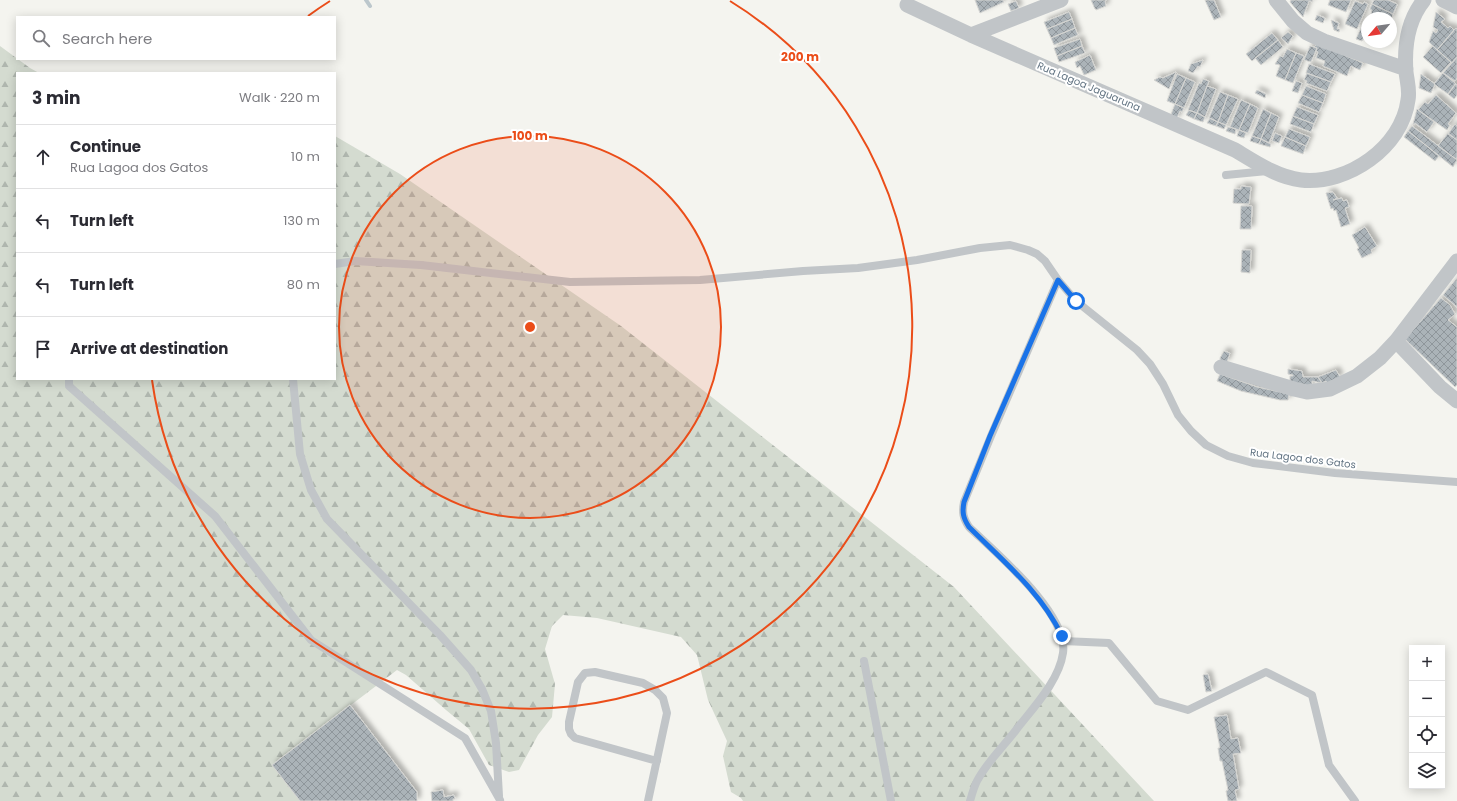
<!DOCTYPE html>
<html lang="en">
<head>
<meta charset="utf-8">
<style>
  :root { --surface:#fff; --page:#f7f7f7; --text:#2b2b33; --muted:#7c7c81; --line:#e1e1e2 }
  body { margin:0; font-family:Poppins,sans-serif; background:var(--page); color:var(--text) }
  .controls { position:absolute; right:12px; bottom:12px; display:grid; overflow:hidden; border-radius:0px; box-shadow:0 2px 10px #0003 }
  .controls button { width:36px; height:36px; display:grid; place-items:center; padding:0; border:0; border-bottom:1px solid var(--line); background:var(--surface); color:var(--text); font:20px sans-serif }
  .compass { position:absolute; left:1361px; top:12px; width:36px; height:36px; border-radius:50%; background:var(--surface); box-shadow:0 2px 10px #0003; rotate:241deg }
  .stop { position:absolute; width:12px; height:12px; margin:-9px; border:3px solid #1a73e8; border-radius:50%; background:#fff }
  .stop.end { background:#1a73e8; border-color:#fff; box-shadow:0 1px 4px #0008 }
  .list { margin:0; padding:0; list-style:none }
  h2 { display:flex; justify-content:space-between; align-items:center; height:52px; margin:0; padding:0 16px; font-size:17px }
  h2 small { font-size:13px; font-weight:400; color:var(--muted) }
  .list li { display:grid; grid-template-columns:26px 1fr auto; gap:12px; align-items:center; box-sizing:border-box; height:64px; padding:0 16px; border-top:1px solid var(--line) }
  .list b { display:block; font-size:15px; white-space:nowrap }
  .list p { margin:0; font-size:13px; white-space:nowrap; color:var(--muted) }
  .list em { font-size:13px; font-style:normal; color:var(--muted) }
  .icon { flex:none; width:22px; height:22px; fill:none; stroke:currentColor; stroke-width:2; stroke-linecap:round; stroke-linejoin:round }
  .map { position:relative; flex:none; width:1457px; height:801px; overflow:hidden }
  .search { position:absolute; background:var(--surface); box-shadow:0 2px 10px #0003; left:16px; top:16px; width:320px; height:44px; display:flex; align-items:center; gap:10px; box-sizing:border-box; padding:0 14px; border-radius:0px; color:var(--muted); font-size:15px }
  .panel { position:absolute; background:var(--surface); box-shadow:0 2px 10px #0003; left:16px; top:72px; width:320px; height:308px; border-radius:0px }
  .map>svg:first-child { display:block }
</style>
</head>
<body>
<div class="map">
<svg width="1457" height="801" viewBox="0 0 1457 801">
  <defs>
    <pattern id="forest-firs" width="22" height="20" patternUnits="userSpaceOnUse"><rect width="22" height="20" fill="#d4dbd0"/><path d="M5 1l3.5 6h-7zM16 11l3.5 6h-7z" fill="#afb6ae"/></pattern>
    <pattern id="building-cross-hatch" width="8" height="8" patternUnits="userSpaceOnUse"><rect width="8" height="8" fill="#abb3b8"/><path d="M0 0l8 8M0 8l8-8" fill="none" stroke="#8f969b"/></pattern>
    <filter id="shadow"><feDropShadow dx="3.5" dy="-3.5" stdDeviation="2" flood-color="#0004"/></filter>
  </defs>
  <rect width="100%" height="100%" fill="#f4f4ef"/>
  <path fill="url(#forest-firs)" d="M0 46 30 68 39 73H17V379H335V136L400 174 621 326 954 587 1154 801H743L741 798 731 792 723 756 727 741 708 700 697 655 681 637 597 618 563 615 552 626 545 649 555 684 552 717 538 735 519 770 509 772 489 765 469 729 446 710 406 675 397 670 272 765 300 801H0Z"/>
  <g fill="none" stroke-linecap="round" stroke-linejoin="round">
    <path stroke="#bcc7cc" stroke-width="4" d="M366 0 370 6"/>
  </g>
  <path fill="url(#building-cross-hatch)" stroke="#d5d5d2" filter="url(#shadow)" d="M975 0H1003L1004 2 980 13Z
    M1091 0H1107L1105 1 1106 6 1096 10V9H1095Z
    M1205 0H1214L1221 17 1214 20Z
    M1291 0H1313L1312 2 1309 1 1303 17 1290 2Z
    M1330 0H1351L1346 12 1328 5Z
    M1374 0H1388L1397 4V5L1393 14 1372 4Z
    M1016 1 1019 8 1011 11 1008 4Z
    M1355 1 1363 4 1364 2 1368 4 1357 29 1345 24Z
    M1372 4 1393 14 1391 20V18H1380L1371 14 1372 10 1370 9Z
    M1069 12 1072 19 1047 29 1044 22Z
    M1436 12 1445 19 1441 22 1448 28 1450 26 1454 30 1437 50 1429 42 1433 31 1436 33 1438 30 1433 27Z
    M1317 15 1325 18 1323 23 1315 20Z
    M1072 19 1075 28 1051 38 1047 29Z
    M1331 20 1339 23 1337 29H1340L1339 32 1334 30Z
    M1075 28 1078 35 1054 45 1051 38Z
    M1361 28 1367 31V40L1363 39 1362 41 1356 39Z
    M1456 28 1457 29V57L1452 63 1437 50Z
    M1288 32 1293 36 1288 44 1281 38Z
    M1272 33 1278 40 1252 61 1246 54Z
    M1080 39 1082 46 1057 56 1054 48Z
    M1278 40 1283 47 1261 65 1255 58Z
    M1317 44 1363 63 1360 70 1351 66 1347 76 1323 66 1325 61 1316 58 1318 52 1316 51 1317 48 1314 47Z
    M1082 46 1085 53 1059 62 1057 56Z
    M1310 46 1317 48 1311 62 1304 60Z
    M1433 46 1451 62 1441 73 1423 57Z
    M1287 49 1296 53 1285 80 1276 76 1280 65 1275 64 1280 56 1283 57Z
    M1296 53 1304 56 1293 83 1285 80Z
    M1090 55 1096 70 1084 75 1080 66 1077 68 1075 62Z
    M1457 57V78L1455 81 1443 73Z
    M1203 60 1200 67 1198 66 1193 73 1188 71 1191 64Z
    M1309 64 1335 74 1331 82 1306 73Z
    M1176 72 1169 89 1154 80 1160 77 1163 78Z
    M1307 73 1331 82 1327 91 1306 83 1307 81 1304 80Z
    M1443 73 1456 84 1448 94 1434 84Z
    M1177 74 1186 78 1175 104 1167 101Z
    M1421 74 1435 84 1431 93 1419 88Z
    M1186 78 1195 82 1184 108 1175 104Z
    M1203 79 1209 81 1197 113 1188 110 1199 83 1201 84Z
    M1296 81 1302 83 1298 93 1292 91Z
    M1455 84 1457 85V95L1454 99 1448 94Z
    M1207 86 1216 89 1205 117 1197 113Z
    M1306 86 1326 94 1323 103 1302 95Z
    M1257 90 1266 94 1265 98 1255 93Z
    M1220 92 1228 95 1218 122 1209 118Z
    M1228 95 1238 99 1226 125 1218 122Z
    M1302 95 1323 103 1319 112 1298 103Z
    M1436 95 1456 113 1448 124 1450 125 1447 130 1418 110 1425 102 1428 104Z
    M1241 100 1250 104 1239 130 1230 127Z
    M1175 104 1184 108 1182 112 1180 111 1176 120 1170 117Z
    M1250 104 1258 108 1248 133 1239 130Z
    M1297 107 1318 115 1314 124 1293 116Z
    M1263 109 1271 113 1261 139 1252 136Z
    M1417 109 1434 122 1427 132 1415 123 1414 125 1413 124Z
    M1189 110 1197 113 1194 119 1186 115Z
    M1197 113 1205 117 1203 122 1194 119Z
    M1271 113 1279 117 1269 143 1261 139Z
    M1293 116 1314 124 1311 132 1290 124Z
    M1210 118 1218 122 1216 126 1207 123Z
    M1218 122 1226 125 1224 129 1216 126Z
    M1455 124 1457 126V140L1448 134Z
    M1412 126 1457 160 1453 167 1408 131Z
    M1228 127 1236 129 1235 134 1226 131Z
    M1289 129 1310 137 1306 146 1285 137Z
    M1239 130 1246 133 1244 138 1237 136Z
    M1408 131 1439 156 1435 161 1404 137Z
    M1275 133 1282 136 1279 143 1272 141Z
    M1448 133 1457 140V157L1456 159 1438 146Z
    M1252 136 1261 139 1259 144 1250 141Z
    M1285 137 1306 146 1303 154 1281 146Z
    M1261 139 1271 144 1270 147 1259 144Z
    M1241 186 1251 187 1249 204 1233 203 1234 189H1241Z
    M1333 192 1337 198 1333 200 1342 198 1343 201 1347 200 1349 207 1345 208 1350 224 1341 227 1336 210 1334 211 1333 208 1331 209 1326 193Z
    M1241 206H1252L1251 229H1240Z
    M1365 227 1377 246 1371 250 1372 253 1362 258 1357 249 1359 248 1352 235Z
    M1242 250H1251L1250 273 1241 272Z
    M1457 278V307L1443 295Z
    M1441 298 1450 305 1455 314 1448 320 1457 327V385L1455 387 1405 339Z
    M1224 351 1230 353 1227 362 1221 363 1220 358Z
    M1288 369 1302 371 1303 377H1318L1322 383 1312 381V387L1290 385V376H1293V375L1288 374Z
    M1336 370 1340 377 1327 383 1326 381 1322 383 1318 377Z
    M1220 374 1257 387 1289 394 1288 400H1280L1241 391 1217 381Z
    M1208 674 1212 691 1206 692 1203 675Z
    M350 705 417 792V801H300L272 765Z
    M1227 715 1231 739 1238 738 1241 753 1233 754 1239 789 1235 790 1237 801H1228L1226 791 1228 790 1222 761H1220L1218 748H1220L1214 717Z
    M443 790 444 797 454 795 455 799H453V801H432L431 792Z"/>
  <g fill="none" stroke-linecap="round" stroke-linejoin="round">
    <path stroke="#c1c5c8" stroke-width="8" d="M1226 175 1267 171
      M335 264 355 261 421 265 570 282 700 280 803 271 858 268 917 260 980 248 1010 245 1028 250 1037 254 1045 261 1058 280 991 436 964 502C962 512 963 518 969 527 995 552 1069 614 1063 653 1059 681 1033 708 1016 730 1003 747 987 762 977 781 974 787 972 794 970 801
      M1058 280 1076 301 1137 350 1150 364 1163 384 1178 415 1191 431 1206 445 1228 456 1253 463 1335 473 1457 482
      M69 379V386L215 516 311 640 465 738 500 800
      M293 379 300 454 311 490 327 519 440 635 471 670 482 689 491 711 496 743 499 796
      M1063 641 1109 643 1157 701 1188 710 1266 672 1312 695 1329 765 1355 801
      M864 661 891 801
      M648 801 667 713 663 698 655 690 643 683 595 672 585 673 578 682 569 722V729L571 734 575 738 657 761"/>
    <path stroke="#c1c5c8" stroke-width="15" d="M1276 0 1293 21 1307 33 1324 41 1406 69
      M1443 0 1457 7
      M907 5 971 35 1235 150C1255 162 1277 177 1301 180 1348 185 1402 147 1408 100 1410 91 1407 81 1406 72 1404 46 1407 21 1424 0
      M971 35 1061 0
      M1396 341 1440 387 1457 401
      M1221 367 1294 389 1307 392 1330 389 1357 376 1380 358 1396 341 1457 261"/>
  </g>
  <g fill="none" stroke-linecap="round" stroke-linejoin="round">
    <path stroke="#1a73e8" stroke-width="5" d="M1062 636C1041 592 1003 561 969 527 963 518 962 512 964 502L990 436 1058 280 1076 301"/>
  </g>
  <circle cx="530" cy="327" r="191" fill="#eb4d19" fill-opacity=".12"/>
  <g fill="none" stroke="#eb4d19" stroke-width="2">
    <circle cx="530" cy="327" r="191"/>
    <path d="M308 16A382 382 0 0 1 330 1M730 1A382 382 0 1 1 152 380"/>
  </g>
  <g text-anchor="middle" stroke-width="4" stroke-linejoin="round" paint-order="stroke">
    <g font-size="10" fill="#617382" stroke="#fff">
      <text transform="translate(1089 86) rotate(23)" y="4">Rua Lagoa Jaguaruna</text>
      <text transform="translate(1303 458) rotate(7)" y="4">Rua Lagoa dos Gatos</text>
    </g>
  </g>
  <circle cx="530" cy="327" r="6" fill="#eb4d19" stroke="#fff" stroke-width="2"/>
  <g font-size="12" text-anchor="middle" font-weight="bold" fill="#eb4d19" stroke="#fff" stroke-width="4" stroke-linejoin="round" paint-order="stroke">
    <text x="800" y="61">200 m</text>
    <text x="530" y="140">100 m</text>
  </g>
</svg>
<div class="controls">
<button>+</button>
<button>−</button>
<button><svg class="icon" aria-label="locate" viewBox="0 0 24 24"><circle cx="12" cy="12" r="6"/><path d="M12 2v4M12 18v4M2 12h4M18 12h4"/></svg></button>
<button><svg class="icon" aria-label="layers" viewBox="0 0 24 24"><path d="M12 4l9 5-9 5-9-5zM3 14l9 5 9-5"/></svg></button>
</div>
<svg class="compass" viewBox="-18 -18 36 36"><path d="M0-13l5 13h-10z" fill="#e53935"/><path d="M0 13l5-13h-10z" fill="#7c7c81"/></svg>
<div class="stop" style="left:1076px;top:301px"></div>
<div class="stop end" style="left:1062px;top:636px"></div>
<div class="search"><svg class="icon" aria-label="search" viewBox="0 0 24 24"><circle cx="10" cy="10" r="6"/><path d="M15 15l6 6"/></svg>Search here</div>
<section class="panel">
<h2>3 min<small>Walk · 220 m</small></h2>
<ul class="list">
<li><svg class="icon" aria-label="ahead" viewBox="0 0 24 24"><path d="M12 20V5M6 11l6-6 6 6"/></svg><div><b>Continue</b><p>Rua Lagoa dos Gatos</p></div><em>10 m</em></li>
<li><svg class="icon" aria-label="left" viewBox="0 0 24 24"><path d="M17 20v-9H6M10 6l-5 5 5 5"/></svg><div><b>Turn left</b></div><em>130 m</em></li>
<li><svg class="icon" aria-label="left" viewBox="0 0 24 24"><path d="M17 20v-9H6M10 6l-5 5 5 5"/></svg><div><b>Turn left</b></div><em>80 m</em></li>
<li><svg class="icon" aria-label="arrive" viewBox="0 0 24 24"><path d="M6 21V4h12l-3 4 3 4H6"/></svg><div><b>Arrive at destination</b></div></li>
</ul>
</section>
</div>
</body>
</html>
